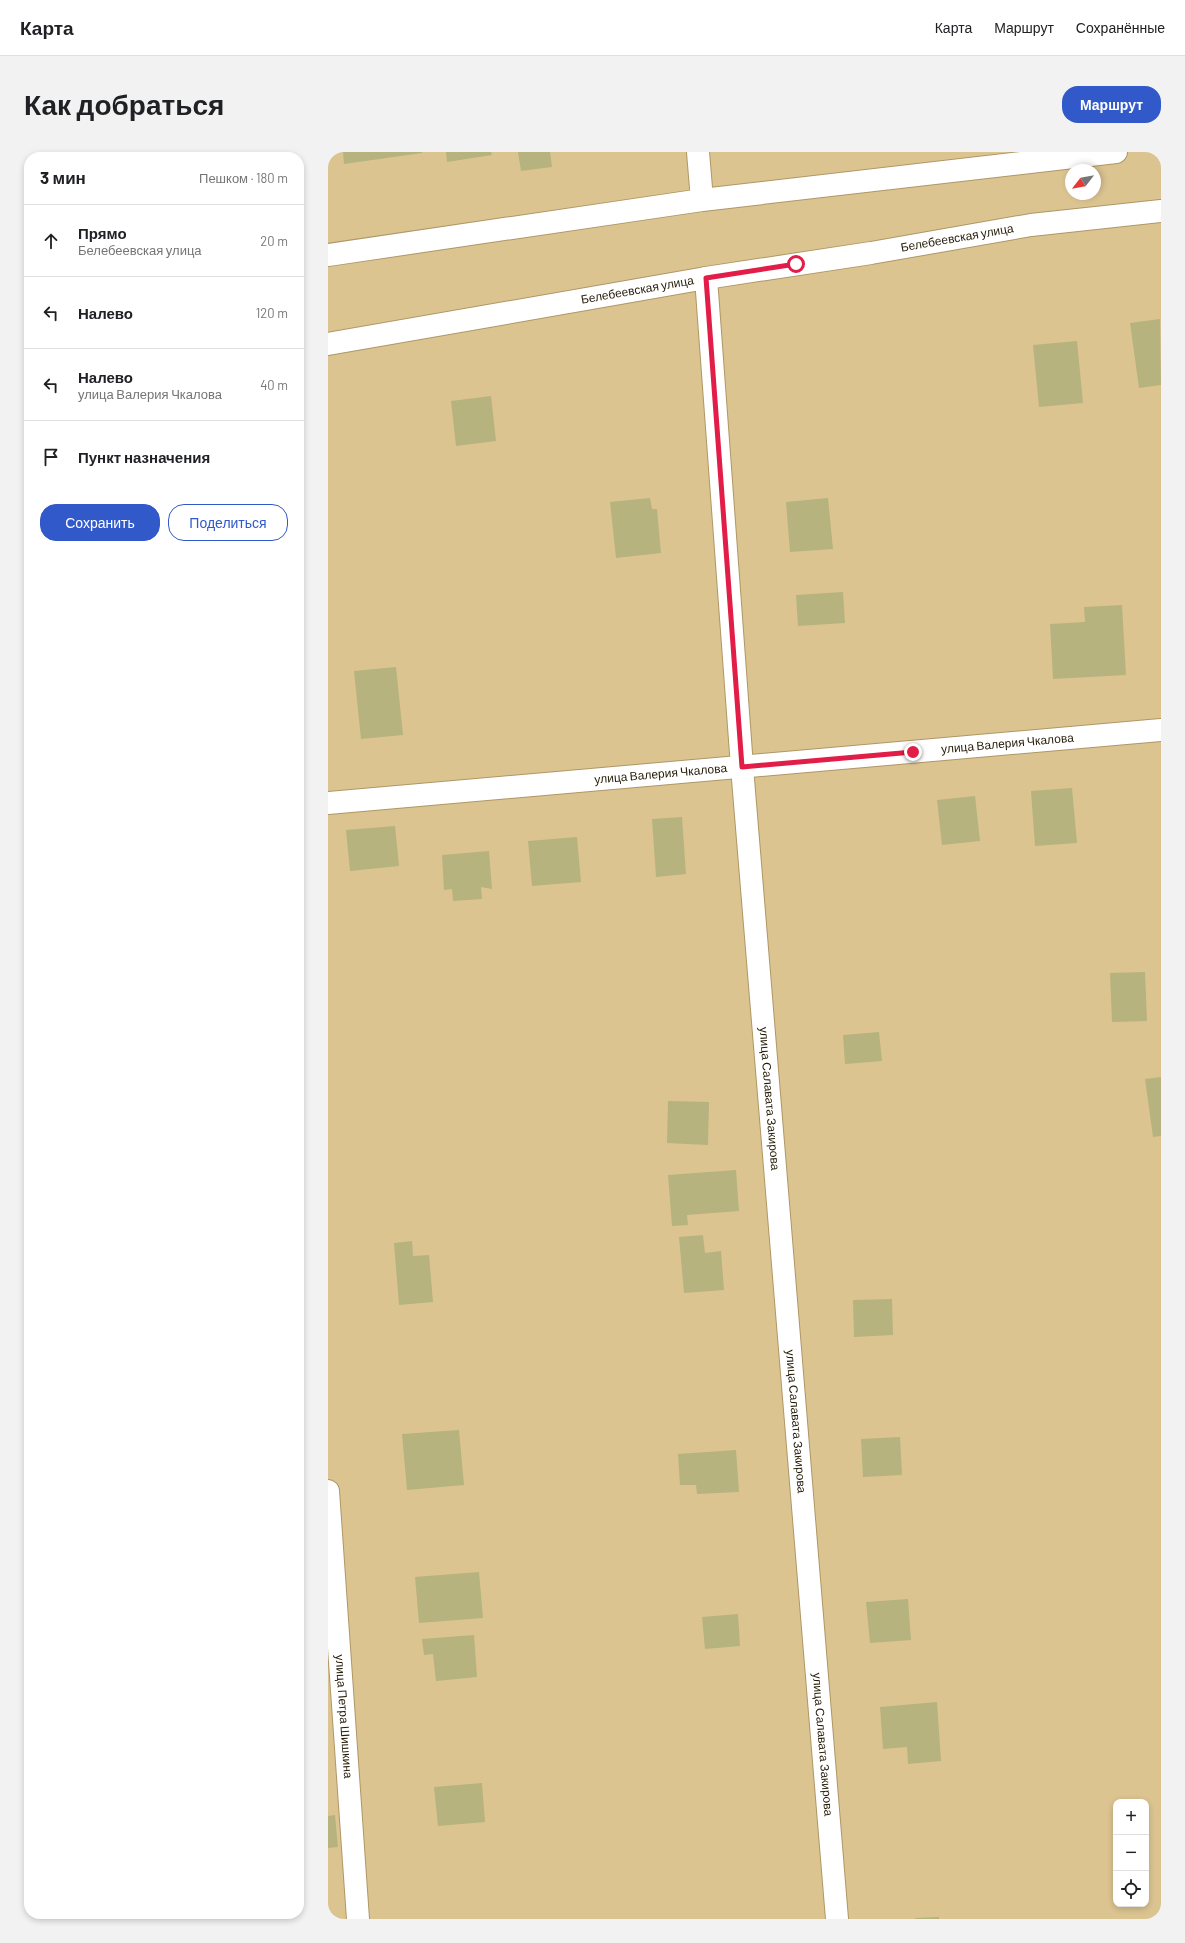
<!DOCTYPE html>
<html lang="ru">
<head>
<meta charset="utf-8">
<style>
  :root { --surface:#fff; --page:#f2f2f2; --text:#202124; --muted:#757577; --line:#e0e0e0; --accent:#3159c9 }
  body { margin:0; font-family:Barlow,sans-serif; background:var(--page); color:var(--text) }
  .controls { position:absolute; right:12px; bottom:12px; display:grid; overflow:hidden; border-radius:8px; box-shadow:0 2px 6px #0003 }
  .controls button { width:36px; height:36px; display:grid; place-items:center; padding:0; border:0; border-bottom:1px solid var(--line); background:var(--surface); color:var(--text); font:20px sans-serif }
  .compass { position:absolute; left:737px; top:12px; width:36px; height:36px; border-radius:50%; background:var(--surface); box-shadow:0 2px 6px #0003; rotate:239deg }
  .stop { position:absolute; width:12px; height:12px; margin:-9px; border:3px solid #e11d48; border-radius:50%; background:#fff }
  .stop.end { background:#e11d48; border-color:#fff; box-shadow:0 1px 4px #0008 }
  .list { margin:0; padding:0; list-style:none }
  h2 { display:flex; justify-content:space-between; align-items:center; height:52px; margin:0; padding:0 16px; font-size:17px }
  h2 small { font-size:13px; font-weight:400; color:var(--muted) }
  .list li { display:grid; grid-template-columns:26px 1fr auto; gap:12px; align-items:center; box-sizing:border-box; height:72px; padding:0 16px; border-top:1px solid var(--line) }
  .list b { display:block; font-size:15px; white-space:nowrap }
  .list p { margin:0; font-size:13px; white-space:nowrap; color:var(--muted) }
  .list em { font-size:13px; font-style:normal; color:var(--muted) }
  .actions { display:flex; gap:8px; padding:12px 16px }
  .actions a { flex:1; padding:9px 0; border:1px solid var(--accent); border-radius:16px; text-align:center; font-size:14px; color:var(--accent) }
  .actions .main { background:var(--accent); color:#fff }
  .icon { flex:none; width:22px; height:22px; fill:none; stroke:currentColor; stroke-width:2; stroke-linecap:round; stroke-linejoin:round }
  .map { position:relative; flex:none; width:833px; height:1767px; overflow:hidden; border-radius:16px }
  header { display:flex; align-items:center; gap:24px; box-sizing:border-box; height:56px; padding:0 20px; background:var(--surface); border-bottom:1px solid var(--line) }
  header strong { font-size:19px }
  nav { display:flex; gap:22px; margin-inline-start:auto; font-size:14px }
  .intro { display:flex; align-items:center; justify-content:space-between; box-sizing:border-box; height:96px; padding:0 24px }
  h1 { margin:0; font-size:28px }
  .button { padding:10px 18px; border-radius:16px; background:var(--accent); color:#fff; font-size:14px; font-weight:700 }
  main { display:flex; gap:24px; padding:0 24px }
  aside { flex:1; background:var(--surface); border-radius:16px; box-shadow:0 2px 6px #0003 }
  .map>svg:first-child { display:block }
</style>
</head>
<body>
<header>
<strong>Карта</strong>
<nav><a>Карта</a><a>Маршрут</a><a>Сохранённые</a></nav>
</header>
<div class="intro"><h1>Как добраться</h1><a class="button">Маршрут</a></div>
<main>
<aside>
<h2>3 мин<small>Пешком · 180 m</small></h2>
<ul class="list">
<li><svg class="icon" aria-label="ahead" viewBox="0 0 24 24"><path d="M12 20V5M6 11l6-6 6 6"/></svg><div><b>Прямо</b><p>Белебеевская улица</p></div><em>20 m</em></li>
<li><svg class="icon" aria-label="left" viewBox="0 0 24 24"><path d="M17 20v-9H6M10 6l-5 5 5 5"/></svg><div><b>Налево</b></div><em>120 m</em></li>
<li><svg class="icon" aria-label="left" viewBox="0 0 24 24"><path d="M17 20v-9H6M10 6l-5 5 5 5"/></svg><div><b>Налево</b><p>улица Валерия Чкалова</p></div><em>40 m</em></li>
<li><svg class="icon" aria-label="arrive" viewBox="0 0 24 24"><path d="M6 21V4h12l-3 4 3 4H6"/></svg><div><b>Пункт назначения</b></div></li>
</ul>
<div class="actions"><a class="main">Сохранить</a><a>Поделиться</a></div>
</aside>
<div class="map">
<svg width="833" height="1767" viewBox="0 0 833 1767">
  <rect width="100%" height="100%" fill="#dcc491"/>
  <path fill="#b6b37e" d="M15 0H94V1L16 12Z
    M118 0H163L164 3 119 10Z
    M190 0H222L224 15 193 19Z
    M832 167 833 233 811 236 802 171Z
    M749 189 755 251 711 255 705 193Z
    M163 244 168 289 128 294 123 249Z
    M322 346 324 357H329L333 401 288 406 282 350Z
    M500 346 505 397 462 400 458 350Z
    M515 440 517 471 470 474 468 443Z
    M794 453 798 523 725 527 722 472 757 470 756 455Z
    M68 515 75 583 33 587 26 519Z
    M744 636 749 691 707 694 703 639Z
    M647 644 652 689 614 693 609 648Z
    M354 665 358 722 328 725 324 667Z
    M67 674 71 714 22 719 18 678Z
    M249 685 253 730 204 734 200 689Z
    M161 699 164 737 153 735 154 747 125 749 124 737 116 738 114 703Z
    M817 820 819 869 784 870 782 821Z
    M551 880 554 909 517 912 515 883Z
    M833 925V984L825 985 817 927Z
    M340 949 381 950 380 993 339 991Z
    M408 1018 411 1059 359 1063 360 1073 344 1074 340 1023Z
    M375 1083 377 1101 393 1099 396 1138 356 1141 351 1085Z
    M84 1089 85 1104 101 1103 105 1150 71 1153 66 1091Z
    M564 1147 565 1183 526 1185 525 1148Z
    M131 1278 136 1333 79 1338 74 1282Z
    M572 1285 574 1323 535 1325 533 1287Z
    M408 1298 411 1340 369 1342 368 1333H352L350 1302Z
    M151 1420 155 1466 91 1471 87 1425Z
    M580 1447 583 1488 542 1491 538 1450Z
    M410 1462 412 1494 377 1497 374 1465Z
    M146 1483 149 1525 108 1529 105 1502 96 1503 94 1487Z
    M609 1550 613 1609 580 1612 579 1595 555 1597 552 1555Z
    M154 1631 157 1670 110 1674 106 1635Z
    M7 1663 10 1695 0 1696V1664Z
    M611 1765V1767H587V1766Z"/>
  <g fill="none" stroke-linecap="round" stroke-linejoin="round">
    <defs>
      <g id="minor">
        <path d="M370 0 374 48"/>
        <path d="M0 103 374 48 788 0"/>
        <path id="s1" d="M378 126 414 615 509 1767"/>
        <path id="s2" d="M0 192 378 126 543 101 703 73 833 59"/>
        <path id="s3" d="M0 651 833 578"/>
        <path id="s4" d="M0 1339 30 1767"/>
      </g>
    </defs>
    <use href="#minor" stroke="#af9766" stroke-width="24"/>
    <use href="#minor" stroke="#fff" stroke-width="22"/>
  </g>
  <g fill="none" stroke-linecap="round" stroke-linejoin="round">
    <path stroke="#e11d48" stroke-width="5" d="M468 112 378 126 414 615 585 600"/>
  </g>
  <g text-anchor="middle" stroke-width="3" stroke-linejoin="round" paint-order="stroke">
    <g font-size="12" fill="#251c08" stroke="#f2e6cd">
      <text dy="4" stroke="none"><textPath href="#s2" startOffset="638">Белебеевская улица</textPath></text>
      <text dy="4" stroke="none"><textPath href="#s2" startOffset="314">Белебеевская улица</textPath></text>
      <text dy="4" stroke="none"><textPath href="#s3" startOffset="682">улица Валерия Чкалова</textPath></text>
      <text dy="4" stroke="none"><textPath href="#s3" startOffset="334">улица Валерия Чкалова</textPath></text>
      <text dy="4" stroke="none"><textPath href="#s1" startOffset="823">улица Салавата Закирова</textPath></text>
      <text dy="4" stroke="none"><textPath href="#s1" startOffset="1147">улица Салавата Закирова</textPath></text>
      <text dy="4" stroke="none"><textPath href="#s4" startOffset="226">улица Петра Шишкина</textPath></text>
      <text dy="4" stroke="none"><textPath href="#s1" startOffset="1471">улица Салавата Закирова</textPath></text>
    </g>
  </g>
</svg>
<div class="controls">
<button>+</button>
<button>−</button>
<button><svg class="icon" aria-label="locate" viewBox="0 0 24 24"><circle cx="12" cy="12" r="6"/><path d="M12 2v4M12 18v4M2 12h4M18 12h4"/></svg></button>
</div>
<svg class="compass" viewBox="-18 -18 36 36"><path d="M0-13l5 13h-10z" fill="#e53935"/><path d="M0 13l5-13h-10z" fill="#757577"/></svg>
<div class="stop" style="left:468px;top:112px"></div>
<div class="stop end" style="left:585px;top:600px"></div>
</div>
</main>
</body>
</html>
